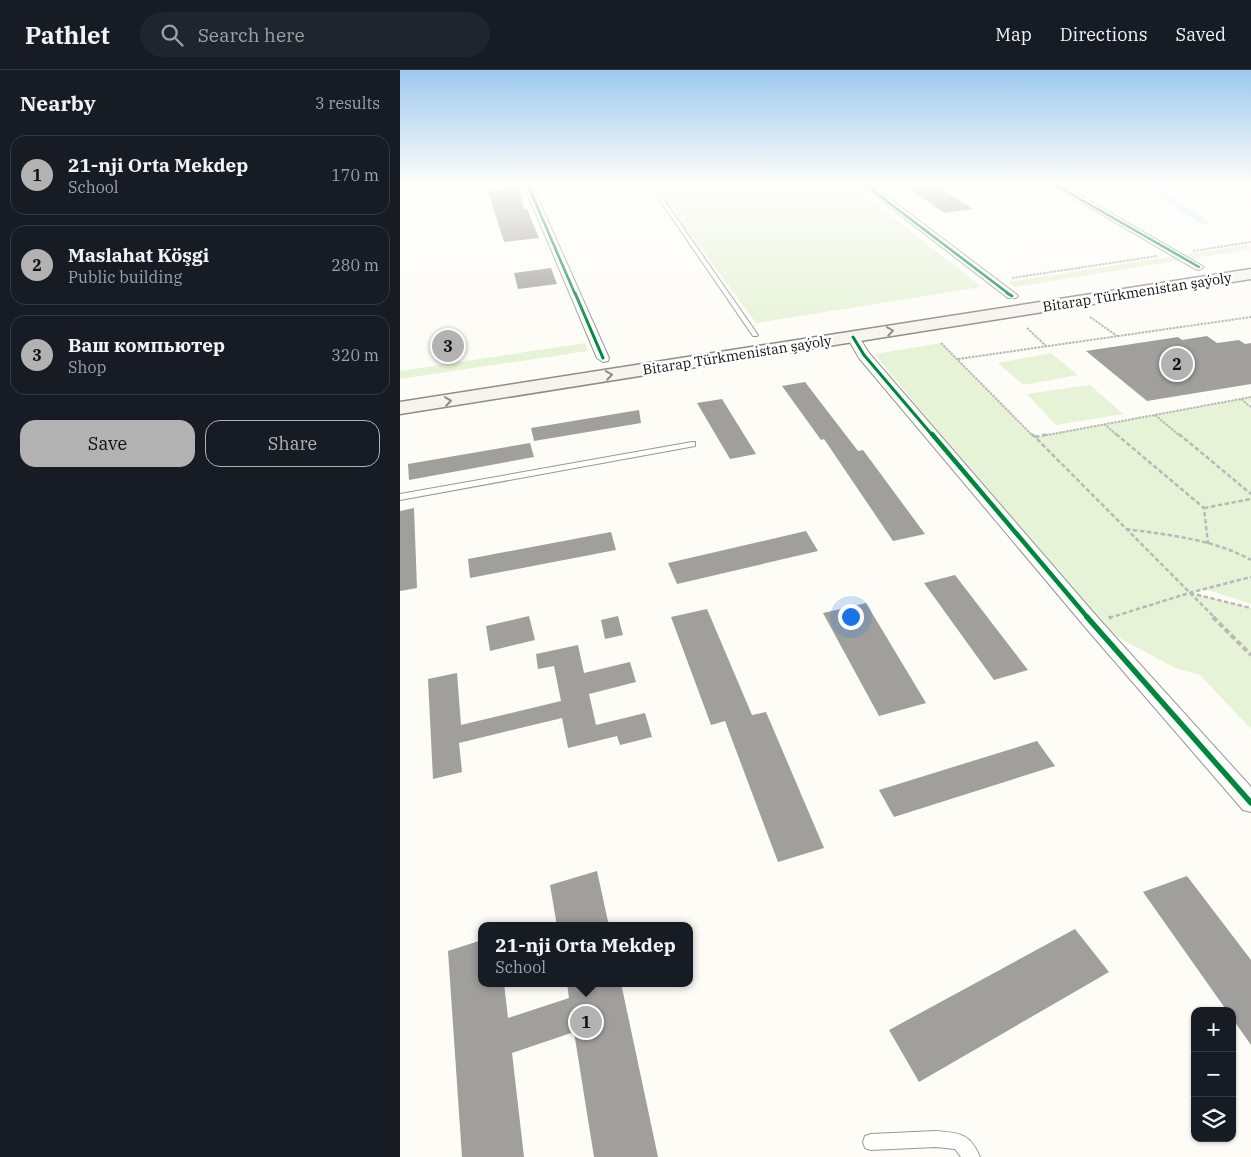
<!DOCTYPE html>
<html lang="en">
<head>
<meta charset="utf-8">
<style>
  :root { --surface:#171b24; --page:#20242c; --text:#f1f3f6; --muted:#9ea1a6; --line:#363941; --accent:#b2b2b3 }
  body { margin:0; font-family:"IBM Plex Serif",serif; background:var(--page); color:var(--text) }
  .controls { position:absolute; right:15px; bottom:15px; display:grid; overflow:hidden; border-radius:10px; box-shadow:0 1px 4px #0004 }
  .controls button { width:45px; height:45px; display:grid; place-items:center; padding:0; border:0; border-bottom:1px solid var(--line); background:var(--surface); color:var(--text); font:25px sans-serif }
  .you { position:absolute; left:450px; top:546px; width:18px; height:18px; margin:-12px; border:4px solid #fff; border-radius:50%; background:#1a73e8; box-shadow:0 0 0 8px #1a73e833 }
  .badge { display:grid; place-items:center; width:32px; height:32px; border-radius:50%; background:var(--accent); color:#111; font-size:16px; font-weight:700 }
  .pin { position:absolute; translate:-50% -50%; border:2px solid #fff; box-shadow:0 1px 5px #0006 }
  .popup { position:absolute; left:78px; top:852px; width:215px; height:65px; box-sizing:border-box; display:grid; place-content:center; border-radius:10px; background:var(--surface); filter:drop-shadow(0 1px 4px #0005); font-size:16px; white-space:nowrap; color:var(--muted) }
  .popup b { font-size:19px; color:var(--text) }
  .popup::after { content:''; position:absolute; left:50%; top:100%; margin-left:-10px; border:10px solid transparent; border-top-color:var(--surface) }
  .list { margin:0; padding:0; list-style:none }
  h2 { display:flex; justify-content:space-between; align-items:center; height:65px; margin:0; padding:0 20px; font-size:21px }
  h2 small { font-size:16px; font-weight:400; color:var(--muted) }
  .list li { display:grid; grid-template-columns:32px 1fr auto; gap:15px; align-items:center; box-sizing:border-box; height:80px; margin:0 10px 10px; padding:0 10px; border:1px solid var(--line); border-radius:15px }
  .list b { display:block; font-size:19px; white-space:nowrap }
  .list p { margin:0; font-size:16px; white-space:nowrap; color:var(--muted) }
  .list em { font-size:16px; font-style:normal; color:var(--muted) }
  .actions { display:flex; gap:10px; padding:15px 20px }
  .actions a { flex:1; padding:11px 0; border:1px solid var(--accent); border-radius:15px; text-align:center; font-size:18px; color:var(--accent) }
  .actions .main { background:var(--accent); color:#111 }
  .icon { flex:none; width:28px; height:28px; fill:none; stroke:currentColor; stroke-width:2; stroke-linecap:round; stroke-linejoin:round }
  .map { position:relative; flex:none; width:851px; height:1087px; overflow:hidden }
  header { display:flex; align-items:center; gap:30px; box-sizing:border-box; height:70px; padding:0 25px; background:var(--surface); border-bottom:1px solid var(--line) }
  header strong { font-size:24px }
  nav { display:flex; gap:28px; margin-inline-start:auto; font-size:18px }
  .search { width:350px; height:45px; background:var(--page); display:flex; align-items:center; gap:12px; box-sizing:border-box; padding:0 18px; border-radius:28px; color:var(--muted); font-size:19px }
  main { display:flex }
  aside { flex:1; background:var(--surface) }
  .map>svg:first-child { display:block }
</style>
</head>
<body>
<header>
<strong>Pathlet</strong>
<div class="search"><svg class="icon" aria-label="search" viewBox="0 0 24 24"><circle cx="10" cy="10" r="6"/><path d="M15 15l6 6"/></svg>Search here</div>
<nav><a>Map</a><a>Directions</a><a>Saved</a></nav>
</header>
<main>
<aside>
<h2>Nearby<small>3 results</small></h2>
<ul class="list">
<li><span class="badge">1</span><div><b>21-nji Orta Mekdep</b><p>School</p></div><em>170 m</em></li>
<li><span class="badge">2</span><div><b>Maslahat Köşgi</b><p>Public building</p></div><em>280 m</em></li>
<li><span class="badge">3</span><div><b>Ваш компьютер</b><p>Shop</p></div><em>320 m</em></li>
</ul>
<div class="actions"><a class="main">Save</a><a>Share</a></div>
</aside>
<div class="map">
<svg width="851" height="1087" viewBox="0 0 851 1087">
  <rect width="100%" height="100%" fill="#fdfcf7"/>
  <path fill="#e7f3d7" d="M253 113H449L582 217 356 253Z
    M846 175 851 179 615 217 608 212Z
    M185 273 188 281 0 309V301Z
    M541 273 634 367 851 327V333L842 330 851 337V534L805 519 790 523 851 538V659L800 605 775 598 692 553 475 284Z
    M651 283 678 305 623 315 598 293Z
    M690 315 723 344 656 355 627 324Z"/>
  <g fill="none" stroke-linecap="round" stroke-linejoin="round">
    <path fill="#cde8f7" fill-rule="evenodd" d="M746 113H755L769 125 809 152 807 154H801L763 129Z"/>
  </g>
  <path fill="#a19f9c" d="M501 113H533L573 139 544 143Z
    M120 118 124 139H127L139 168 104 172 88 121Z
    M151 198 157 214 118 219 114 203Z
    M807 266 817 273 839 270 845 274 851 273V314L747 331 686 281 778 267 782 270Z
    M405 312 458 381 463 380 525 464 493 471 424 369 421 370 382 316Z
    M322 329 356 384 330 389 297 333Z
    M239 340 241 353 134 371 131 358Z
    M130 373 134 387 9 410 8 394Z
    M14 438 17 518 0 521V441Z
    M406 461 418 481 277 514 268 493Z
    M211 462 216 480 70 508 68 489Z
    M555 505 628 600 594 610 524 513Z
    M466 533 526 633 479 646 423 543Z
    M307 539 352 645 366 642 424 778 378 792 325 651 311 655 271 547Z
    M129 546 135 570 90 581 86 556Z
    M218 546 223 565 205 569 201 550Z
    M178 575 184 603 230 592 236 612 189 624 196 655 245 643 252 667 220 675 217 666 168 678 162 648 59 673 62 702 33 709 28 609 57 603 61 655 161 631 154 596 138 599 136 584Z
    M637 671 655 696 494 747 479 720Z
    M197 801 209 856H157L150 815Z
    M787 806 851 890V975L832 948V941H827L743 822Z
    M675 859 709 902 519 1012 489 960Z
    M82 870V913H104L108 948 169 928 167 913H221L258 1087H194L174 962 112 983 124 1087H62L48 881Z"/>
  <g fill="none" stroke-linecap="round" stroke-linejoin="round">
    <defs>
      <path id="service" d="M248 113H252L358 265 357 266H353Z
        M292 372H295V376L0 430V424Z
        M536 1061C559 1063 570 1063 580 1087H561L555 1079 536 1077 471 1080 465 1078 463 1072 465 1066 471 1064Z"/>
      <path id="minor" d="M0 113H30L26 116 0 119Z
        M123 113H131L209 288 208 291 203 292 197 288Z
        M459 113H469L616 224 618 226 616 228H608Z
        M648 113H659L804 197 799 200 795 199Z
        M453 263 457 264 469 283 699 549 851 717V742L843 740 685 557 459 288 447 267Z"/>
      <path id="secondary" d="M851 199V209L0 344V332Z"/>
    </defs>
    <use href="#service" stroke="#979795" stroke-width="2"/>
    <use href="#minor" stroke="#979795" stroke-width="2"/>
    <use href="#secondary" stroke="#8e8d8b" stroke-width="3"/>
    <path stroke="#b9b9b8" stroke-width="2" stroke-dasharray="2.5 1" stroke-linecap="butt" d="M793 181 851 172
      M612 208 757 186
      M690 247 717 266
      M627 258 646 276
      M541 273 633 366
      M558 289 851 247
      M841 329 851 337
      M755 345 780 366
      M704 354 718 366
      M642 366 851 327"/>
    <path stroke="#b9b9b8" stroke-width="2.5" stroke-dasharray="4.5 2.5" stroke-linecap="butt" d="M632 364 815 548
      M716 364 804 438 808 474
      M779 364 851 424
      M635 367 649 364
      M804 438 851 429
      M726 459C769 465 813 469 851 490
      M790 523 851 538
      M709 548 789 523 851 507"/>
    <path stroke="#b9b9b8" stroke-width="4" stroke-dasharray="5.5 3" stroke-linecap="butt" d="M813 547 851 585
      M709 548 711 547"/>
    <use href="#service" fill="#fffffe" fill-rule="evenodd"/>
    <use href="#minor" fill="#fffffe" fill-rule="evenodd"/>
    <use href="#secondary" fill="#f6f4eb" fill-rule="evenodd"/>
    <defs>
      <path id="cycleway-far3" d="M127 113 175 224
        M463 113 609 224
        M652 113 799 197"/>
      <path id="cycleway-far2" d="M175 223 203 288
        M607 223 612 226
        M453 267 464 285 533 366"/>
      <path id="cycleway-far1" d="M532 364 688 548"/>
      <path id="cycleway" d="M687 547 851 733"/>
    </defs>
    <use href="#cycleway-far3" stroke="#fff" stroke-width="4.5"/>
    <use href="#cycleway-far2" stroke="#fff" stroke-width="5"/>
    <use href="#cycleway-far1" stroke="#fff" stroke-width="7"/>
    <use href="#cycleway" stroke="#fff" stroke-width="9"/>
    <use href="#cycleway-far3" stroke="#00873e" stroke-width="2.5"/>
    <use href="#cycleway-far2" stroke="#00873e" stroke-width="3"/>
    <use href="#cycleway-far1" stroke="#00873e" stroke-width="4.5"/>
    <use href="#cycleway" stroke="#00873e" stroke-width="5.5"/>
  </g>
  <defs><path id="oneway-chevron" d="M-2-3.5L2.5 0L-2 3.5" fill="none" stroke-width="1.6" stroke-linecap="round" stroke-linejoin="round" transform="scale(1.25)"/></defs>
  <g stroke="#8f8e89">
    <use href="#oneway-chevron" transform="translate(490 261) rotate(-9)"/>
    <use href="#oneway-chevron" transform="translate(209 305) rotate(-9)"/>
    <use href="#oneway-chevron" transform="translate(48 331) rotate(-9)"/>
  </g>
  <linearGradient id="sky" x2="0" y2="1"><stop stop-color="#9dc9ee"/><stop offset="0.43" stop-color="#fefefb"/><stop offset="1" stop-color="#fefefb" stop-opacity="0"/></linearGradient>
  <rect width="851" height="265" fill="url(#sky)"/>
  <g text-anchor="middle" stroke-width="5" stroke-linejoin="round" paint-order="stroke">
    <g font-size="14" fill="#111" stroke="#fff">
      <text transform="translate(737 222) rotate(-9)" y="5">Bitarap Türkmenistan şaýoly</text>
      <text transform="translate(337 285) rotate(-9)" y="5">Bitarap Türkmenistan şaýoly</text>
    </g>
  </g>
</svg>
<div class="controls">
<button>+</button>
<button>−</button>
<button><svg class="icon" aria-label="layers" viewBox="0 0 24 24"><path d="M12 4l9 5-9 5-9-5zM3 14l9 5 9-5"/></svg></button>
</div>
<div class="you"></div>
<div class="pin badge" style="left:186px;top:952px">1</div>
<div class="popup"><b>21-nji Orta Mekdep</b>School</div>
<div class="pin badge" style="left:777px;top:294px">2</div>
<div class="pin badge" style="left:48px;top:276px">3</div>
</div>
</main>
</body>
</html>
